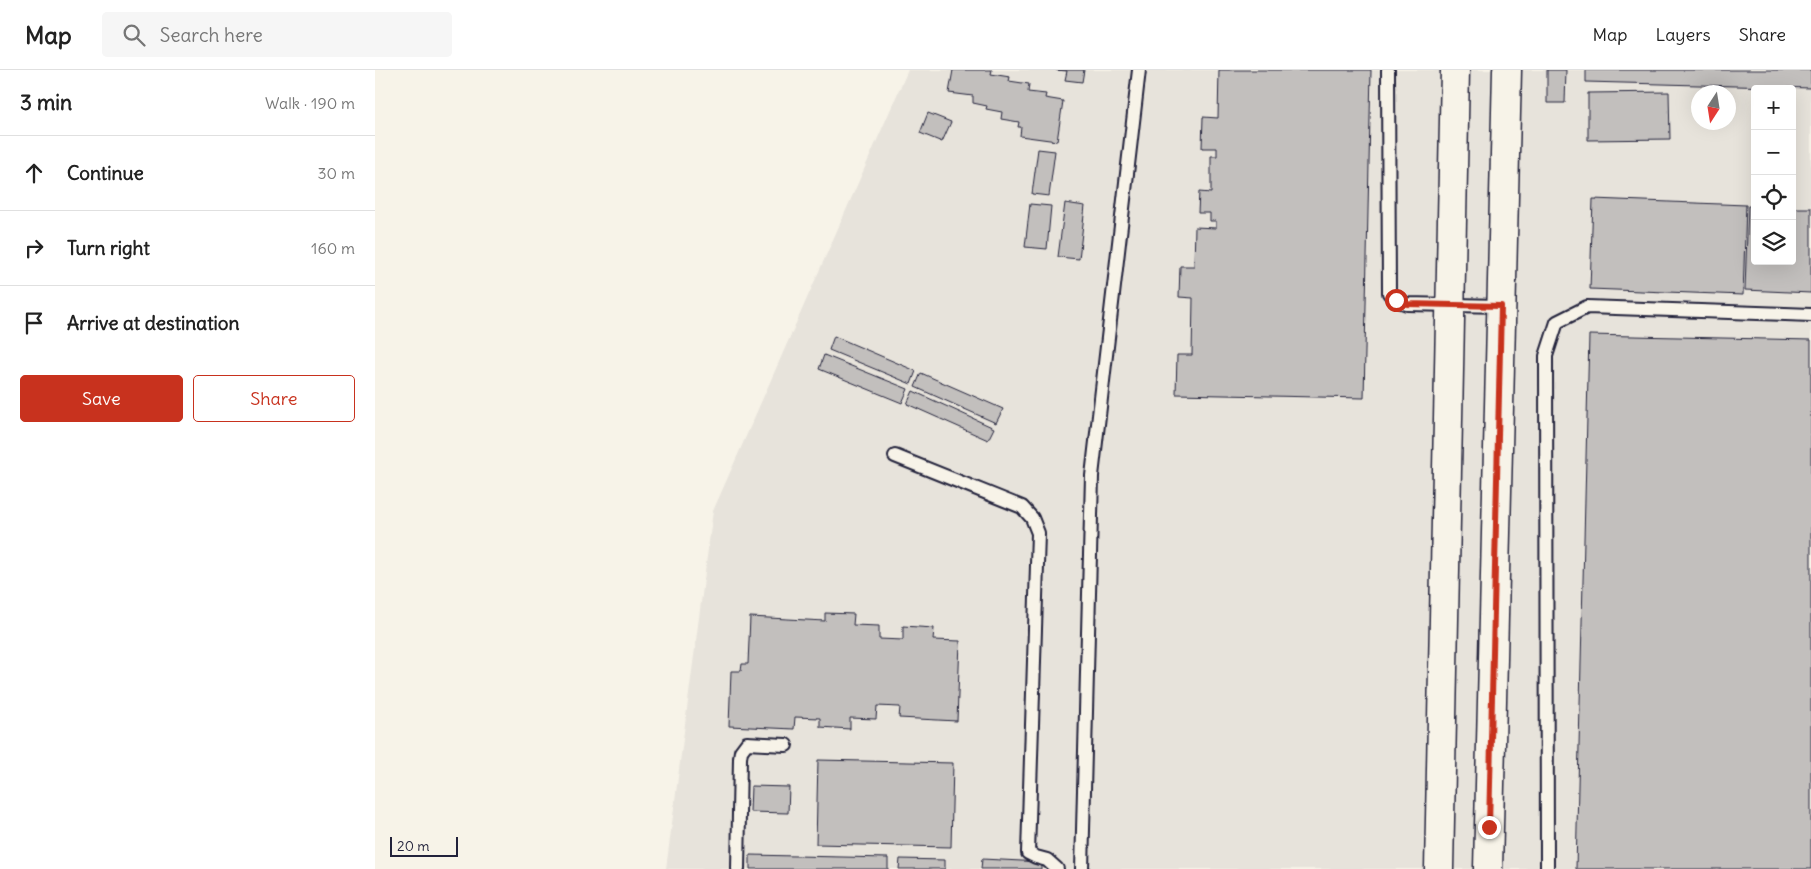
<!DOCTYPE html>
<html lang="en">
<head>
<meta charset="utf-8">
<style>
  :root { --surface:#fff; --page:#f6f6f6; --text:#222; --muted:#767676; --line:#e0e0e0; --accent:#c8321e }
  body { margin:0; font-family:Delius,sans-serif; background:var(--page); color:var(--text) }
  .controls { position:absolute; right:15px; top:15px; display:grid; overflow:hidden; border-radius:5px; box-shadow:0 5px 20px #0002 }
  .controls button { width:45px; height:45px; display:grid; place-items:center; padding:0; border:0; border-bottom:1px solid var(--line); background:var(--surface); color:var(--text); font:25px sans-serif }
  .compass { position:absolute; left:1316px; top:15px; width:45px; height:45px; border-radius:50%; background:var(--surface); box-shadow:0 5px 20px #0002; rotate:192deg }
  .scale { position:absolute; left:15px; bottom:12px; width:68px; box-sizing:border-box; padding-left:5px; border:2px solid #22223b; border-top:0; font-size:14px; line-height:18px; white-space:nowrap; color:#22223b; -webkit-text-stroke:4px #f7f3e8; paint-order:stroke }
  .stop { position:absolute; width:15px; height:15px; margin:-11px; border:4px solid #c8321e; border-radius:50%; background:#fff }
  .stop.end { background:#c8321e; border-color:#fff; box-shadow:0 1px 5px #0008 }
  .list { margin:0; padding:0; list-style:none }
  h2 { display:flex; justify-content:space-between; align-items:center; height:65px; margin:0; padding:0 20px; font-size:21px }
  h2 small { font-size:16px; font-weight:400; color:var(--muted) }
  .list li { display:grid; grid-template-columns:32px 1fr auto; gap:15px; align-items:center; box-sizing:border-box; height:75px; padding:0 20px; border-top:1px solid var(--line) }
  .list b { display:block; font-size:19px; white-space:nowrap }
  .list em { font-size:16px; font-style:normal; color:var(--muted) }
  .actions { display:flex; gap:10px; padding:15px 20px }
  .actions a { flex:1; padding:11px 0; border:1px solid var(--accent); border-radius:5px; text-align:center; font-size:18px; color:var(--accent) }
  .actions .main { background:var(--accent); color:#fff }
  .icon { flex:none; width:28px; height:28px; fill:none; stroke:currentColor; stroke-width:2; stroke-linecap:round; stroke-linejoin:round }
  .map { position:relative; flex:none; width:1436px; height:799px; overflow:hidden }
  header { display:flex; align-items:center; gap:30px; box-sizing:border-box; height:70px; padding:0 25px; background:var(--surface); border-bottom:1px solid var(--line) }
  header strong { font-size:24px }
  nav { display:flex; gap:28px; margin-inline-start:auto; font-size:18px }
  .search { width:350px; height:45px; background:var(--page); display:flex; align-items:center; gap:12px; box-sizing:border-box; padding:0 18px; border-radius:5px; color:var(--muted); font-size:19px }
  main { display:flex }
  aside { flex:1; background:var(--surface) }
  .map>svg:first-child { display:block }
</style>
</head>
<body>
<header>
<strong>Map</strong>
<div class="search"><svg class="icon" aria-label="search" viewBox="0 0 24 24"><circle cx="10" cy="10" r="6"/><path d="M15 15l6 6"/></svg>Search here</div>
<nav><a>Map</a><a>Layers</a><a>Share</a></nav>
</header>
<main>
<aside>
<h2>3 min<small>Walk · 190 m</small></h2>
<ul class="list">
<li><svg class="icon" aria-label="ahead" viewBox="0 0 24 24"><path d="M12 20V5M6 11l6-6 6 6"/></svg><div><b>Continue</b></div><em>30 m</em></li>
<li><svg class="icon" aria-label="right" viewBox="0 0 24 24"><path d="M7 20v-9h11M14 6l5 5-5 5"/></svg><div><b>Turn right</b></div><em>160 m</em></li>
<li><svg class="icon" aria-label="arrive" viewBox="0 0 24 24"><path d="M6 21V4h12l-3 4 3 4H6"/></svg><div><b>Arrive at destination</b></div></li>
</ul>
<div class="actions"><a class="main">Save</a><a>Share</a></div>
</aside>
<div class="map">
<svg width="1436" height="799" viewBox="0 0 1436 799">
  <rect width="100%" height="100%" fill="#f7f3e8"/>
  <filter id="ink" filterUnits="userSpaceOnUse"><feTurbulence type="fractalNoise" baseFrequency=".02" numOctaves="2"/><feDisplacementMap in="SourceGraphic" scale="10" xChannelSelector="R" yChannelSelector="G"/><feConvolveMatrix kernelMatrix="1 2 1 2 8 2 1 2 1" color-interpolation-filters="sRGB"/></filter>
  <g filter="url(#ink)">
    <path fill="#e7e3db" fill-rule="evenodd" d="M533 0H1436V799H291L338 441ZM1380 19H1417V191H1380ZM1324 22H1354V52H1324Z"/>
    <path fill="#c2bfbd" stroke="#22223b" d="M578 0H617L616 4 635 7 634 11 654 14 653 22 671 24 670 28 688 31 682 71 645 66 646 57H643L644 52 626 49 627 42 611 39 612 36 598 33V26L574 23Z
      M681 0H709L707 12 690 10 692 1Z
      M844 0H996L989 328 801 324 802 285H817L818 228 804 227 805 196H819L820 157 841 158V151H835V143H823L824 122 836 123V86H842V78H827L828 47 843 48Z
      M1172 0H1191L1190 33H1172Z
      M1211 0H1436V18L1211 12Z
      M1294 22 1295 69 1213 70V23Z
      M553 43 576 52 567 72 545 63Z
      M663 79 680 81 674 126 657 124Z
      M1218 129 1371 135 1368 225 1215 219Z
      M690 133 710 136 704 189 683 187Z
      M655 134 676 136 672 179 650 177Z
      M1373 136H1380V191H1417V138H1436V223L1370 220Z
      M1214 265 1436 270V799H1201Z
      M459 266 541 301 536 314 454 280Z
      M449 285 533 319 527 333 444 299Z
      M546 303 628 339 621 353 540 317Z
      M538 321 619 358 613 370 532 334Z
      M450 543 479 544 478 555 504 556V569L528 570V556L559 558 558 570 585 571 582 651 524 648 525 637 502 636 501 649 475 648V659L445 657V648L420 647 419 659 354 656 356 601H366L367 594H373L375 547 450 551Z
      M443 690 578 693 576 777 441 774Z
      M376 716 414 717 413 743 375 742Z
      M375 785 513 788V799H375Z
      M525 789 570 790V799H524Z
      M607 789 666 792V799H606Z"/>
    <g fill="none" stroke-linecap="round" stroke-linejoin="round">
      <defs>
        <path id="lane" d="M1013 0 1014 223 1021 230 1032 234 1126 236
          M520 386 647 437 657 448 663 463 653 783 661 787 672 790 682 799
          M363 799 365 688 366 681 372 673 411 675
          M707 799 717 406 764 0
          M1172 799 1171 286 1182 252 1212 237 1436 245"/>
        <path id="secondary" d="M1064 799 1080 0
          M1113 799 1132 0"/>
      </defs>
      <use href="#lane" stroke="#22223b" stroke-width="16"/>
      <use href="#secondary" stroke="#22223b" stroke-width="31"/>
      <use href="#lane" stroke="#f7f3e8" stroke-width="12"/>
      <use href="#secondary" stroke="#f7f3e8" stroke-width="28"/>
    </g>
  </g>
  <g fill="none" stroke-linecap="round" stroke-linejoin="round" filter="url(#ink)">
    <path stroke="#c8321e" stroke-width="6" d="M1021 230 1032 234 1126 236 1114 757"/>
  </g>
</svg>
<div class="controls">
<button>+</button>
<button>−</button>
<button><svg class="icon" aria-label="locate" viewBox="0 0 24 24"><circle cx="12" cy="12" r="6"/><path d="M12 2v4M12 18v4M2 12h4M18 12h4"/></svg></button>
<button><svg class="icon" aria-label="layers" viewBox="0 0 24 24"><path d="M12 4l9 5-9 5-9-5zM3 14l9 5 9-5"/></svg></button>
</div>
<svg class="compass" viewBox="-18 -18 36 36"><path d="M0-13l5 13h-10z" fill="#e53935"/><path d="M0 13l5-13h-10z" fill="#767676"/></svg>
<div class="scale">20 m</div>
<div class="stop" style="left:1021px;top:230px"></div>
<div class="stop end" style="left:1114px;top:757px"></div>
</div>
</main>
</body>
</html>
